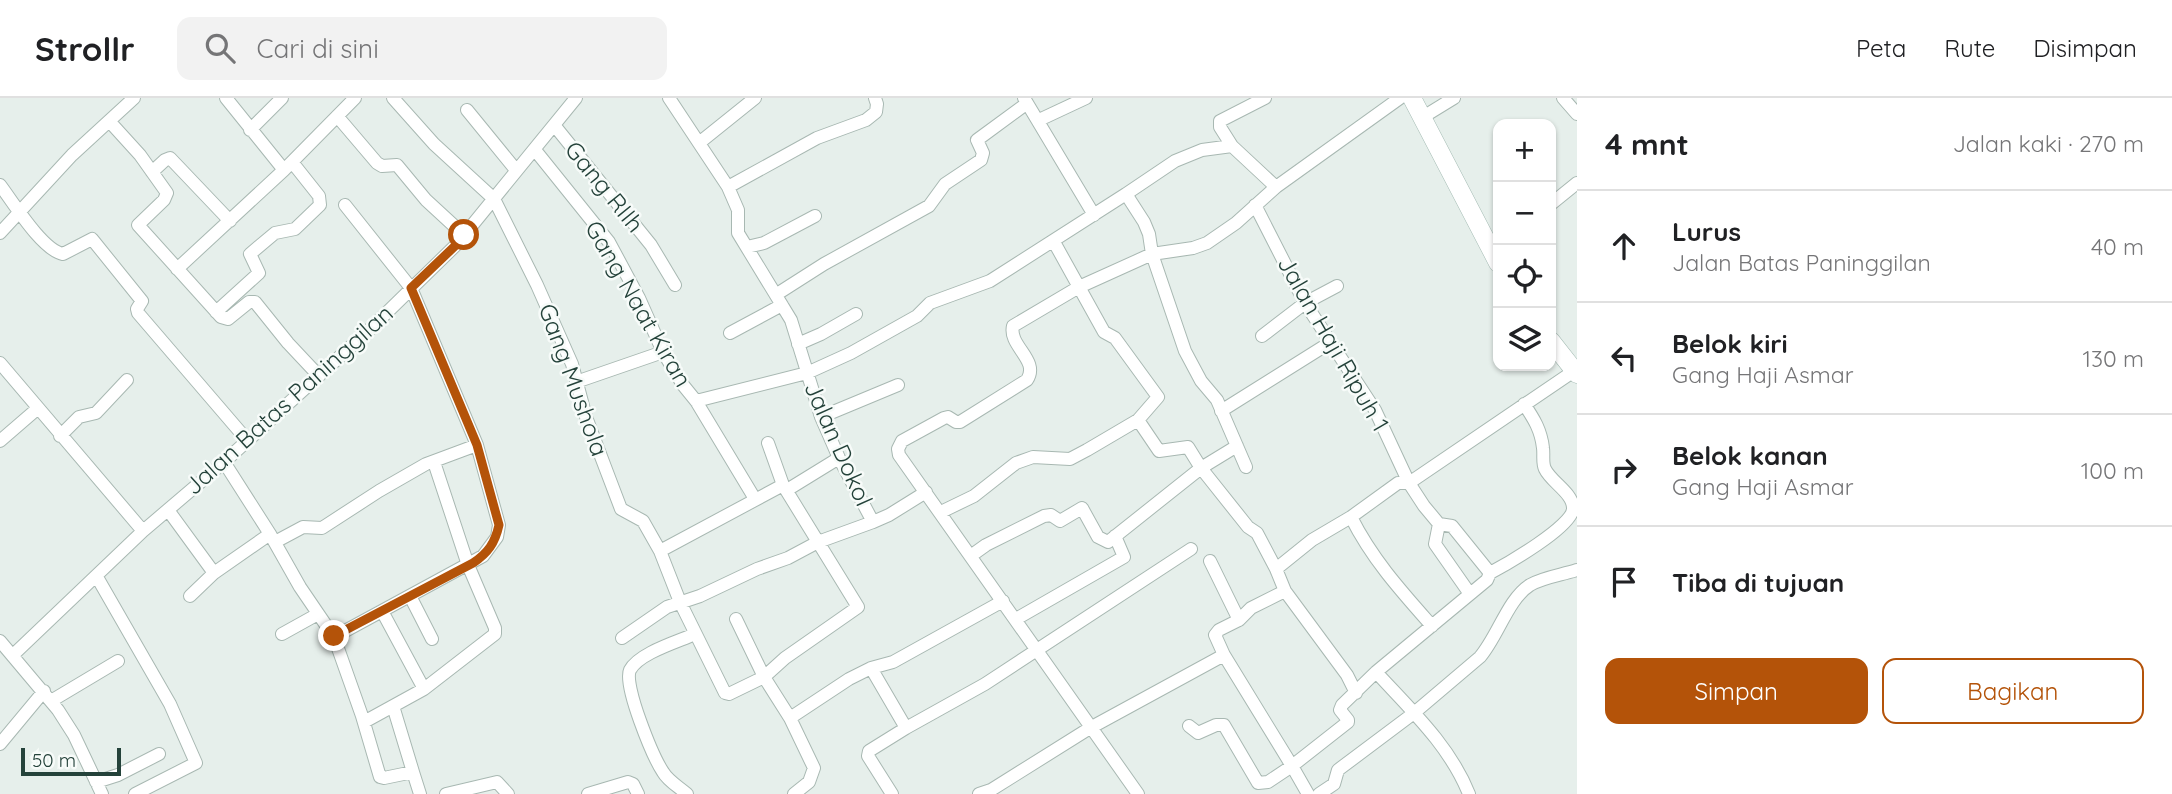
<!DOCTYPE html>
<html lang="id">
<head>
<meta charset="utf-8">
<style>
  :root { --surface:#fff; --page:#f2f2f2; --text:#202124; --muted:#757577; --line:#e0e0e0; --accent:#b45309 }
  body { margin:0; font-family:Quicksand,sans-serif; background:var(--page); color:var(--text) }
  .controls { position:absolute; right:21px; top:21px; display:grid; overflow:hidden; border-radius:14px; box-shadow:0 2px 5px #0004 }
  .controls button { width:63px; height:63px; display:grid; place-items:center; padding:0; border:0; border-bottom:2px solid var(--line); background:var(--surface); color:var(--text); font:35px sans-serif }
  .scale { position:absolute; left:21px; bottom:18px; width:100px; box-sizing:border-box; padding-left:7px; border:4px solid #24423a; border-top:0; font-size:19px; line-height:24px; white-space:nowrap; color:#24423a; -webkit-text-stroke:5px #f7fbf9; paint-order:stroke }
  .stop { position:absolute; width:21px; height:21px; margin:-16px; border:5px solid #b45309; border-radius:50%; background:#fff }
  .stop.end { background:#b45309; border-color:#fff; box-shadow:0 2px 7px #0008 }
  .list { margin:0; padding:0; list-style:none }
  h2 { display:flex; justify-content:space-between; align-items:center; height:91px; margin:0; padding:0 28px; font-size:30px }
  h2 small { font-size:23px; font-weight:400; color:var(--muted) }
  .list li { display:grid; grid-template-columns:46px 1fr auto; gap:21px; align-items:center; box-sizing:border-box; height:112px; padding:0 28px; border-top:2px solid var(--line) }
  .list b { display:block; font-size:26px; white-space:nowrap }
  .list p { margin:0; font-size:23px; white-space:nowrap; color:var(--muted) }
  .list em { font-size:23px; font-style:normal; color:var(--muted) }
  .actions { display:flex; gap:14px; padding:21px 28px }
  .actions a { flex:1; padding:16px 0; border:2px solid var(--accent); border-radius:14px; text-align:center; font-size:24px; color:var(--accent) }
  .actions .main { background:var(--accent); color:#fff }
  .icon { flex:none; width:38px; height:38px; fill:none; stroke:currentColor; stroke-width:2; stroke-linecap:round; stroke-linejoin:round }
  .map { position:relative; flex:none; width:1577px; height:696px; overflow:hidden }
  header { display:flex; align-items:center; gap:42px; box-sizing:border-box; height:98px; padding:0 35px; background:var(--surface); border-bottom:2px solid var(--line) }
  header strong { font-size:33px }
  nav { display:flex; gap:38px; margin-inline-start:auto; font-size:24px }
  .search { width:490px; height:63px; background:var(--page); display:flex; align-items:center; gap:18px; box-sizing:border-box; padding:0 24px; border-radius:14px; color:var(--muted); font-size:26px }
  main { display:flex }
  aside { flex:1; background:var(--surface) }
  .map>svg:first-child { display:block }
</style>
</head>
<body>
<header>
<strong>Strollr</strong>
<div class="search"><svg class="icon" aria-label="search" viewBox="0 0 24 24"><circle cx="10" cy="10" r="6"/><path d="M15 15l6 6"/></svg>Cari di sini</div>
<nav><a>Peta</a><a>Rute</a><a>Disimpan</a></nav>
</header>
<main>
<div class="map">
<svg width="1577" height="696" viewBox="0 0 1577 696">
  <rect width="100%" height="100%" fill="#e6efeb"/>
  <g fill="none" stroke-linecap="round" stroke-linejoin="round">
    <defs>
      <path id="street" d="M226 0 284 72
        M393 0 434 46 494 101 537 187 572 266 586 319 621 411 643 423 660 453
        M669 0 728 89 738 112V135L791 222 821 319 839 360 873 424 889 417 926 394
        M1024 0 1094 117
        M1563 0 1577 16
        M467 12 516 72
        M337 18 377 65 382 68 397 67 426 102 464 137
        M1423 19 1454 0
        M1039 22 1086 0
        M110 24 140 57 167 95 164 102 138 127 221 219 228 221 249 204H255L288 245 319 278
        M554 27 651 147 675 187
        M250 32 282 0
        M699 45 755 0
        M1232 48 1220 29V23L1265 0
        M535 52 609 144 639 200 663 254 683 287 696 303 755 401
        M152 74 165 62 170 60 230 123
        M0 87C13 104 42 152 63 156L92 141 142 203 137 211 138 215 247 342
        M728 89 817 40 866 22 876 14 877 6 875 0
        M1126 96 1175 63 1202 52 1232 48 1276 89
        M1551 106 1577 85
        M1255 107 1305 205 1375 312 1409 385 1424 408 1439 426 1452 428 1490 475 1487 482 1376 574 1342 607 1340 612 1348 622V624L1292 668 1224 557 1215 537 1219 532 1239 522 1251 510 1285 493
        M0 135 72 57 134 0
        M1054 144 1079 189 1152 156 1193 150 1207 145 1236 125 1276 89 1400 0
        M747 149 764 145 815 118
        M177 171 284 72 355 0
        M777 196 824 166 929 108 945 86 981 62 983 55 977 42 1026 6
        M216 214 259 175 250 156 275 135 295 131 320 107 319 98 292 64
        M730 235 782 207
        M1262 238 1305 205 1337 188
        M798 246 821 236 856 216
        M0 265 143 433
        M576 284 663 254
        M696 303 807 275 851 255 917 218 930 205 990 183 1126 96 1144 124 1149 136 1152 156 1185 253 1201 283 1217 302 1246 369
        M1221 313 1331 244
        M821 319 898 287
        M60 338 79 319 96 315 127 282
        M0 343 37 311
        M768 345 783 387 858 509 785 560 764 579 729 596 725 595 680 504 660 453 783 387
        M1237 348 1201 370 1248 429 1257 435 1276 471
        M224 364 270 436 300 489 334 539 362 618 380 679 384 680 413 674 420 696
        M1409 385 1574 273
        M787 392 839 360
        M168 412 214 475
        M941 414 974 398 1016 365 1033 359 1070 361 1087 352 1138 322 1158 299 1115 240 1104 234 1079 189 1013 228C1008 248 1040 262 1027 282L960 324H956L948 319 944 320 902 343 898 351 899 357 1138 696
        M1351 419C1372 461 1401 493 1432 528
        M1439 426 1435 446 1470 496
        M275 444 303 429 322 430 379 393 426 366 477 347
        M972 457 986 447 1044 418 1051 417 1060 423 1082 410 1098 439 1108 444 1201 370 1188 349 1159 353 1138 322
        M1210 463 1239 522
        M1490 475C1505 467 1574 428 1573 410 1573 395 1551 384 1545 371 1542 365 1544 357 1543 350 1541 332 1534 321 1524 306
        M97 479 170 606 196 665 135 696
        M190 498 214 475 270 436
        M410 498 432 541
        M382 513 424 591
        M736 521 764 579 790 620 814 670 809 684 794 696
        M1016 521 1124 459 1115 438
        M282 536 318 516
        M334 539 483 458 497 439 499 427 477 347 411 190 345 107
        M622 540 667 509 700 498 757 471 788 460 818 444 873 424
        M0 543 58 612 74 637 102 696
        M13 557 143 433 224 364 369 232 456 147 576 0
        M871 570 906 630
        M1376 574C1410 611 1450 648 1469 696
        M1356 595 1347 577 1285 493 1276 471 1312 442 1351 419 1398 385H1409
        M51 603 118 563
        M393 608 413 674
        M790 620 849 581 871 570 893 564 1003 503
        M364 624 424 591 495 536V530L468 467 434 364
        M1189 628 1198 635 1216 627H1224L1258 685 1268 684 1292 668 1308 696
        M0 646 44 593
        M96 684 118 677 159 656
        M446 696 497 684 508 696
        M588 696 628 684 633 686 638 696
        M687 696C679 689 668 683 663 674 653 659 623 587 630 572 639 555 677 544 695 536
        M892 696 868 658 869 653 906 630 985 586 1191 451
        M979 696 991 692 1090 630 1224 557
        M1319 696 1334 686 1338 672 1414 615 1480 559C1498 538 1508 501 1530 487 1544 479 1562 477 1577 472"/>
      <path id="secondary" d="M1412 0 1498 165
        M1551 243 1577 276"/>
    </defs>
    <use href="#street" stroke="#a8b8b2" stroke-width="14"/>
    <use href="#secondary" stroke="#a4bbb3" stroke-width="19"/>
    <use href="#street" stroke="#fff" stroke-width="12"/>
    <use href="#secondary" stroke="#fff" stroke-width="18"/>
  </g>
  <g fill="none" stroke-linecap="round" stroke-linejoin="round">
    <path stroke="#b45309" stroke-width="9" d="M334 538 473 465C488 455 495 445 499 427L477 347 411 190 456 147 464 137"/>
  </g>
  <g text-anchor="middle" stroke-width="5" stroke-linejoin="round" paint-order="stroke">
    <g font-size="24" fill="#24423a" stroke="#f7fbf9">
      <text transform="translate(604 89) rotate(51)" y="8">Gang RIIh</text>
      <text transform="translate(638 206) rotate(60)" y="8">Gang Naat Kiran</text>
      <text transform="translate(1333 246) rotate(60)" y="8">Jalan Haji Ripuh 1</text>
      <text transform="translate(573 282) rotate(70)" y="8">Gang Mushola</text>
      <text transform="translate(289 302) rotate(-42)" y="8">Jalan Batas Paninggilan</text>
      <text transform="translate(838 346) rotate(66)" y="8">Jalan Dokol</text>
    </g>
  </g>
</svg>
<div class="controls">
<button>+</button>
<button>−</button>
<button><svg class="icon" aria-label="locate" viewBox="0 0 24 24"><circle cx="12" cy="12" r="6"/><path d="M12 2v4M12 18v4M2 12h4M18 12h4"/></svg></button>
<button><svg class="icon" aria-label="layers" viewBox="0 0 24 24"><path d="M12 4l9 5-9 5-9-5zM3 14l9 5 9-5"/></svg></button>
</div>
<div class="scale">50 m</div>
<div class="stop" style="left:464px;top:137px"></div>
<div class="stop end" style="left:334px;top:538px"></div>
</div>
<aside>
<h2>4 mnt<small>Jalan kaki · 270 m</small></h2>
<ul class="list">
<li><svg class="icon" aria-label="ahead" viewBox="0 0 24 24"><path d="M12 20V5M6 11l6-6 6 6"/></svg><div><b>Lurus</b><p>Jalan Batas Paninggilan</p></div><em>40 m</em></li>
<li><svg class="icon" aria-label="left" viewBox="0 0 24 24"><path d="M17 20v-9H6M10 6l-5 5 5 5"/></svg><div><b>Belok kiri</b><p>Gang Haji Asmar</p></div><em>130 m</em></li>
<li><svg class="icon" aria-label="right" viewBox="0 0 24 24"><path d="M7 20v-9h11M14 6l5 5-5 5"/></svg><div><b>Belok kanan</b><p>Gang Haji Asmar</p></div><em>100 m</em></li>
<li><svg class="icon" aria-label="arrive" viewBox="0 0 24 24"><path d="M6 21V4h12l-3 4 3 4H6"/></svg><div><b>Tiba di tujuan</b></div></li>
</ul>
<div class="actions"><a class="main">Simpan</a><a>Bagikan</a></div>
</aside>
</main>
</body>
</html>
